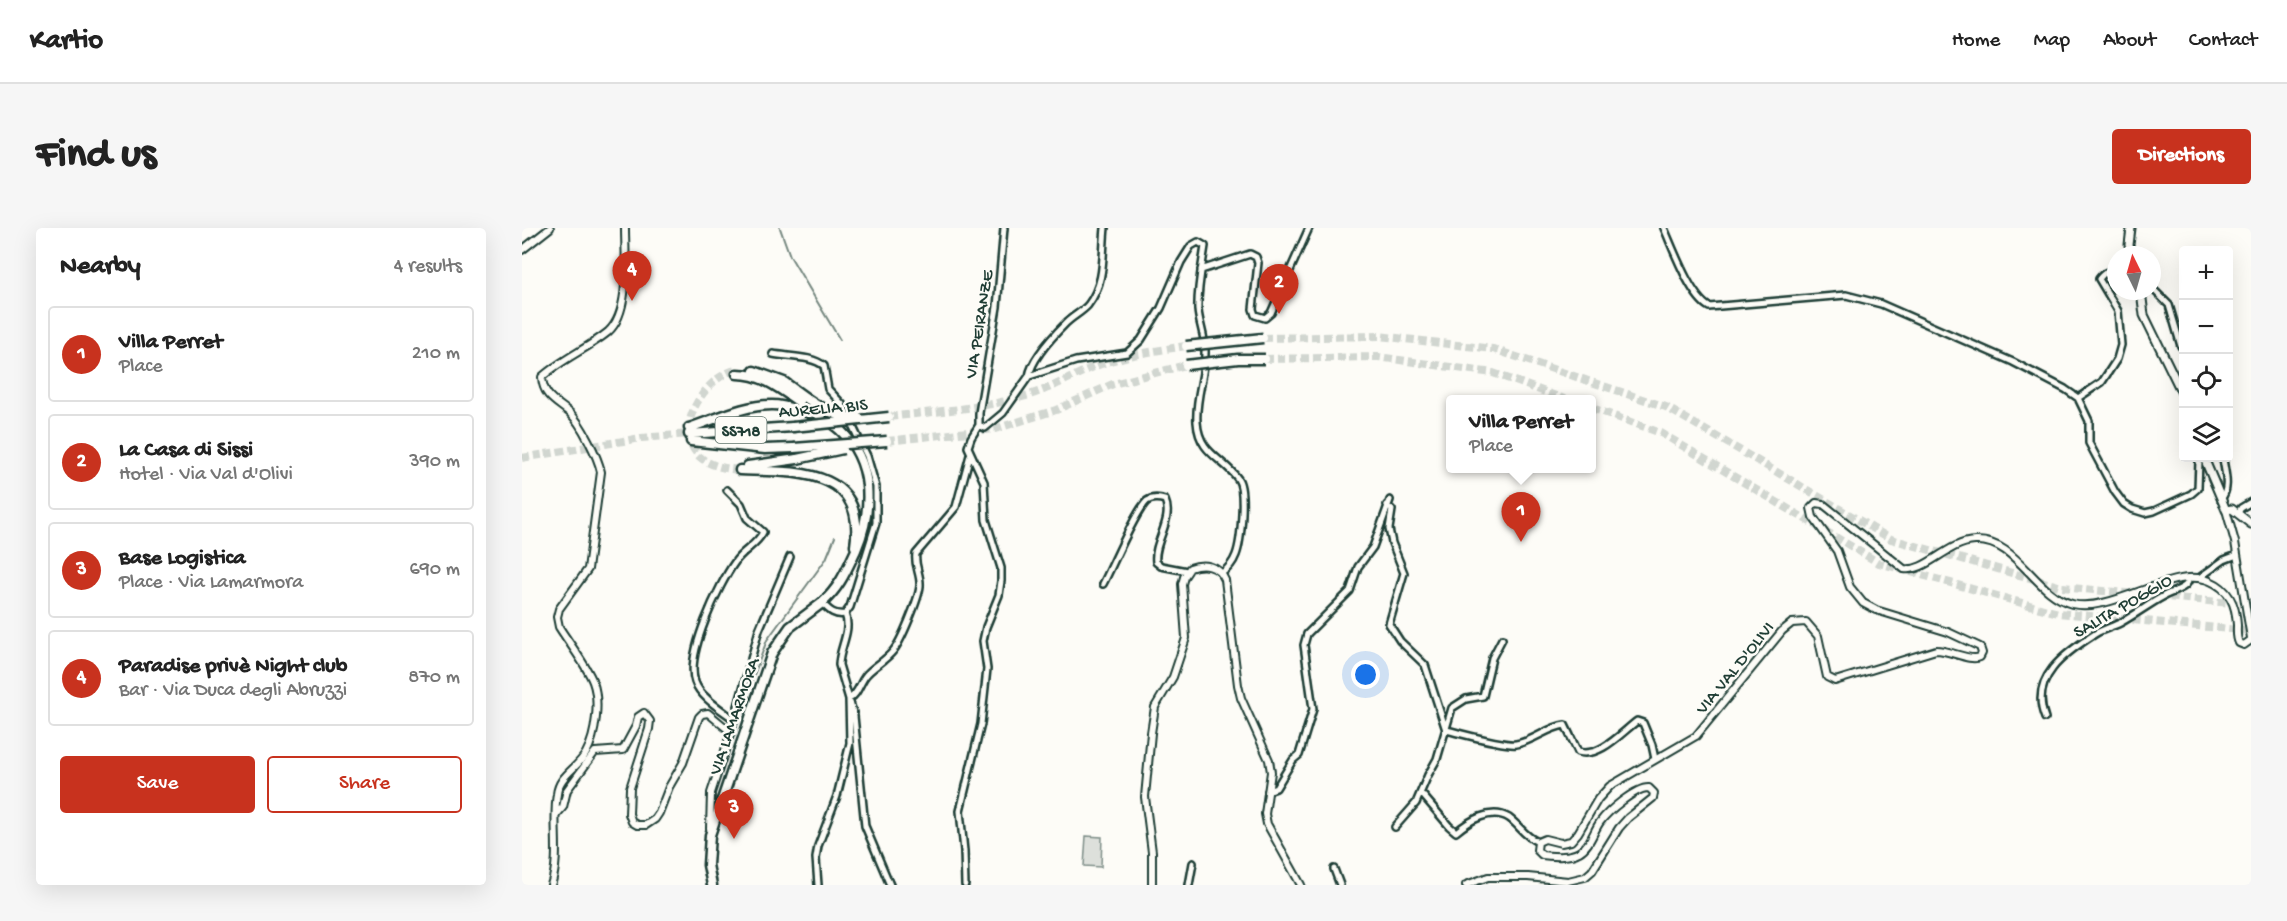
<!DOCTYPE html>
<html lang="en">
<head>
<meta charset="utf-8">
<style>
  :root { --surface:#fff; --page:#f6f6f6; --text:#222; --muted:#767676; --line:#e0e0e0; --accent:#c8321e }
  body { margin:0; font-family:"Gochi Hand",sans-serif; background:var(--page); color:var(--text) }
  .controls { position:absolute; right:18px; top:18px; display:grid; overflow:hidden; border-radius:6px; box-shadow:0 6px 24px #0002 }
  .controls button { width:54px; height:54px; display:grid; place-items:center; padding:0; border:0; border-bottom:2px solid var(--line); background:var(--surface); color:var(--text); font:30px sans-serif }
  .compass { position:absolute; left:1585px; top:18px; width:54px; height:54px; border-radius:50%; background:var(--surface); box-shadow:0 6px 24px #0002; rotate:355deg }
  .you { position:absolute; left:844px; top:447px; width:21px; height:21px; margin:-15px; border:4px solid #fff; border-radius:50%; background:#1a73e8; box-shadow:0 0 0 9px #1a73e833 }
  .badge { display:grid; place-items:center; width:39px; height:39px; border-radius:50%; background:var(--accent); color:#fff; font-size:20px; font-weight:700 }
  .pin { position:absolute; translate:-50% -50px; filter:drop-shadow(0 2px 3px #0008) }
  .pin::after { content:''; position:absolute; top:32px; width:21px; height:18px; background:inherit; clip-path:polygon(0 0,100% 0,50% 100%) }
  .popup { position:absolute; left:924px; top:167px; width:150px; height:78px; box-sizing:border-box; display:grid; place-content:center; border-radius:6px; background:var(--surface); filter:drop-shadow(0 2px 4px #0005); font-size:20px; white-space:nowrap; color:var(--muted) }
  .popup b { font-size:22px; color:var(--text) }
  .popup::after { content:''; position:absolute; left:50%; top:100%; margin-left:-12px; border:12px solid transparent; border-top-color:var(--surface) }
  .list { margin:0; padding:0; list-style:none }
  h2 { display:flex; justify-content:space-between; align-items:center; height:78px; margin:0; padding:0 24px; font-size:26px }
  h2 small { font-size:20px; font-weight:400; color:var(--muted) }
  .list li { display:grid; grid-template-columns:39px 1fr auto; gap:18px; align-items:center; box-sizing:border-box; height:96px; margin:0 12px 12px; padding:0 12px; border:2px solid var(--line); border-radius:6px }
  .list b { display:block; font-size:22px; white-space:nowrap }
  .list p { margin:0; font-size:20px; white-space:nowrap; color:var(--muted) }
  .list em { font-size:20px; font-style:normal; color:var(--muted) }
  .actions { display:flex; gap:12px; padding:18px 24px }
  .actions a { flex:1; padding:14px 0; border:2px solid var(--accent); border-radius:6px; text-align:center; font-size:21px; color:var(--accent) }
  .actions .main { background:var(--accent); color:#fff }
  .icon { flex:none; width:33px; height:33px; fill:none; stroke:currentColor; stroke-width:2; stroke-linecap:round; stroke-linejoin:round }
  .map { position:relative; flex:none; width:1729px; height:657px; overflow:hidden; border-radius:6px }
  header { display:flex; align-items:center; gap:36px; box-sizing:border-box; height:84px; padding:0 30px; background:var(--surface); border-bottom:2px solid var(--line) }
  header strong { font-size:28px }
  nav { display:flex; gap:33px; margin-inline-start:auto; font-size:21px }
  .intro { display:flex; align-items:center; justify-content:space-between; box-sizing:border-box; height:144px; padding:0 36px }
  h1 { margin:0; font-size:42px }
  .button { padding:15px 27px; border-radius:6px; background:var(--accent); color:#fff; font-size:21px; font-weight:700 }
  main { display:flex; gap:36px; padding:0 36px }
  aside { flex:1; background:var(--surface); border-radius:6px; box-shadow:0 6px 24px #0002 }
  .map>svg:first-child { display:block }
</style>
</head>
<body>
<header>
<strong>Kartio</strong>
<nav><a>Home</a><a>Map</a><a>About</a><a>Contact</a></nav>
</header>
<div class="intro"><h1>Find us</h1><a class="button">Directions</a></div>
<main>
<aside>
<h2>Nearby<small>4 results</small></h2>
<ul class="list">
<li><span class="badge">1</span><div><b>Villa Perret</b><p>Place</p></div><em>210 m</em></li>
<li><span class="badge">2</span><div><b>La Casa di Sissi</b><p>Hotel · Via Val d'Olivi</p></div><em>390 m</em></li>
<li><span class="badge">3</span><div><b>Base Logistica</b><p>Place · Via Lamarmora</p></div><em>690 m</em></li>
<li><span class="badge">4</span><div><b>Paradise privè Night club</b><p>Bar · Via Duca degli Abruzzi</p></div><em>870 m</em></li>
</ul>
<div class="actions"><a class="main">Save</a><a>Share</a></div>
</aside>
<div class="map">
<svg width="1729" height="657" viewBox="0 0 1729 657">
  <rect width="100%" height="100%" fill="#fdfcf7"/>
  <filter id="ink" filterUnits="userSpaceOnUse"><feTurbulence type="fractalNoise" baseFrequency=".0167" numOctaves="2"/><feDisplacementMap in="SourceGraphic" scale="12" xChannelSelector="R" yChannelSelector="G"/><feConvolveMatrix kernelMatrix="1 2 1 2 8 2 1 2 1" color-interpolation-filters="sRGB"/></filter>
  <g filter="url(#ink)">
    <path fill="#dde0db" stroke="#7e8e88" stroke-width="1.5" d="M564 608 580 609 579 639 562 638Z"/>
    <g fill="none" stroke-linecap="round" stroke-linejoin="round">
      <path stroke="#75877f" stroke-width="2" d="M258 0 268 28 318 112
        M216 490 245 412 304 331 313 309"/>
      <path stroke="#d1d6d0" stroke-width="8" stroke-dasharray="8 4" stroke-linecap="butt" d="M741 110 857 108 971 121 1144 179 1369 311 1540 359 1729 377
        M743 131 856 129 971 145 1045 172
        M213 142C182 150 149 202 178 229 188 238 205 241 218 242
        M1070 180 1139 205 1357 335 1536 385 1729 403
        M367 189C414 183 461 181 507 167 531 160 552 147 574 138 598 128 637 122 664 118
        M365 213 473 201 534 182 591 156 664 137
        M0 230 119 210 167 206"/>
      <defs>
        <path id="minor" d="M1142 0C1151 20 1168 68 1187 79L1324 67 1359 76 1491 134 1543 161 1556 170 1567 193V215L1593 264 1602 276 1610 281 1623 285 1632 283 1669 266 1676 260 1677 233 1682 230
          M679 42 728 26 734 29 736 35 731 81 733 87 743 90 749 85 787 0
          M1630 60 1647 77 1659 118
          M251 126C267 129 291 128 302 138L306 161 320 176 345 228 354 259V295L328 379 323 386C312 388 307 382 300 375
          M507 148C510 130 531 108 544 95 551 88 560 84 566 77 584 54 580 26 583 0
          M1556 170 1580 154 1595 131 1599 117 1596 83 1577 51C1582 44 1586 43 1594 44
          M457 197 463 200 481 185 507 148 554 133 605 125 619 112 639 80 659 34 669 18 676 14 683 18C680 39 675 61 676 82 677 95 683 108 683 122 684 146 673 169 675 194 677 226 701 230 716 251 724 262 719 314 714 327 711 335 707 340 700 345
          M457 197V185L475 79 482 0
          M205 262 219 276 225 290 241 304C235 317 221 322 213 334 197 356 163 427 173 454 178 469 200 482 213 492
          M1699 271C1709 260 1702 242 1701 230
          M865 277 870 282 867 301 870 315 882 345 867 396 878 413 903 437 924 502
          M1716 285 1719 280 1729 274
          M1677 350 1702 332 1715 327
          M581 356C590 339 613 284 625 273 631 269 637 270 643 272 652 292 631 314 634 334L639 338 665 343
          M323 386C330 403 317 420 317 437L332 488 343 598 368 657
          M1523 490C1507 450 1543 425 1573 406 1581 401 1590 399 1598 395 1613 387 1627 376 1642 368 1651 363 1666 361 1667 350
          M924 502C938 505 982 518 994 516 1012 513 1026 499 1043 497L1056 524C1078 530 1099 505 1115 493L1121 495 1130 517 1133 531
          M209 504 237 402 268 329
          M746 563 754 560 771 532 777 527 791 481 782 417 785 406 828 363 836 339 851 319 868 272
          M899 565 927 598 934 604C947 593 969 579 987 590 998 598 1003 609 1016 614
          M873 599 894 575 906 547 915 531 930 480 944 471 961 468 970 430 980 411
          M812 641 818 657
          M296 657 294 630 296 618 315 568 328 515 327 471C337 466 338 452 346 445 354 437 364 432 371 423 379 414 397 370 398 358 399 346 392 338 394 326L434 279 448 227
          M443 657 442 623 438 583 459 496 465 441 461 413 464 399 477 367 479 353V340L464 292 462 254 446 219 449 210 457 197
          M667 657 671 635"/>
        <path id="tertiary" d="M0 22 28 0
          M1704 282 1713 314 1729 410
          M35 586 41 579 45 562 73 524 101 522 114 498 116 489 122 485 128 493 127 501 108 560 107 586 110 594 115 597H124L133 591 137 585 147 559 161 535 177 489 180 486 186 485 209 504 189 565 188 600
          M29 657C39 628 30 595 35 566 37 547 56 540 64 525 74 507 78 473 71 454 65 438 47 415 37 399L35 389 37 381 66 341 79 244C76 229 59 195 48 185 35 174 21 169 20 149 40 131 65 121 86 104 109 84 103 29 103 0
          M630 657V624L623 569 629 505 633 479 651 449 664 410 660 356 662 349 668 340C681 335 697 337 703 352L716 457 719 470 747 532 749 544 743 586 745 596 779 657
          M944 657 966 649H1006L1046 653 1063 649 1070 643 1097 600 1106 590 1131 570 1132 565 1127 560C1114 559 1086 583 1078 594 1071 604 1068 618 1057 624 1047 630 1031 628 1020 627L1015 622 1016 614 1023 611 1039 615 1049 613 1056 605 1076 571 1088 558 1174 508 1260 403 1270 395 1284 394 1296 408 1305 449 1313 453 1414 422C1428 422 1448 434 1458 429L1460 425 1458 419 1426 404 1354 382 1341 375 1328 359 1315 323 1291 289 1289 280 1294 275 1301 276 1382 341C1404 345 1425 314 1453 313 1495 311 1512 366 1550 376 1591 386 1651 337 1688 353 1707 361 1714 376 1715 397 1715 403 1714 409 1717 415L1722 417 1729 412"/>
        <path id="secondary" d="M1609 0 1607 17 1609 27
          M1619 63 1622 87 1662 169
          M1682 230 1704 282 1710 281 1729 296"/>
        <path id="primary" d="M190 657 186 637 188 607 250 425 268 399 300 375"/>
        <path id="trunk" d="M232 143 262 154 284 170
          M215 146C241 146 260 162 280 176 293 185 307 192 318 202 352 234 351 282 334 322 324 343 318 359 300 375
          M167 200C195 191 221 177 250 177 263 177 276 182 288 185
          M167 206 271 199
          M169 213 243 221 272 220
          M226 238 275 231
          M218 242C272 244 345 239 333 318"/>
      </defs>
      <use href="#minor" stroke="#1f3d34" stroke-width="10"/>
      <use href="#tertiary" stroke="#1f3d34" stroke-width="10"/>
      <use href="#secondary" stroke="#1f3d34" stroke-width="11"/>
      <use href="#primary" stroke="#1f3d34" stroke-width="13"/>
      <use href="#trunk" stroke="#1f3d34" stroke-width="13"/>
      <use href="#minor" stroke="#fdfcf7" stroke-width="5"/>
      <use href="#tertiary" stroke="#fdfcf7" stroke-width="6"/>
      <use href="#secondary" stroke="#fdfcf7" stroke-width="7"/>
      <use href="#primary" stroke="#fdfcf7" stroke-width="8"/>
      <use href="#trunk" stroke="#fdfcf7" stroke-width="8"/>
      <defs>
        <path id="trunk-bridge" d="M664 118 741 110
          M664 137 716 131H743
          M284 170C300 181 316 190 336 189
          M271 199 367 189
          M272 220 365 213
          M275 231 321 221"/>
      </defs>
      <use href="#trunk-bridge" stroke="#1f3d34" stroke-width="13" stroke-linecap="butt"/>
      <use href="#trunk-bridge" stroke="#fdfcf7" stroke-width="8"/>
    </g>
  </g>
  <g text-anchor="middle" stroke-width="5" stroke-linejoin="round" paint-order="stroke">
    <rect fill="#fdfcf7" stroke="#62766e" stroke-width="1.5" x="193.5" y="189" width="51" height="26" rx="4.5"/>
    <g font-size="16" font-weight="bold" fill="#1f3d34">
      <text x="219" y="208">SS718</text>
    </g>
    <g font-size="18" fill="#1f3d34" stroke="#fdfcf7">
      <text transform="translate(456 96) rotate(-81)" y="6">VIA PEIRANZE</text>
      <text transform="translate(301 179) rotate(-5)" y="6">AURELIA BIS</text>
      <text transform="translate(1600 377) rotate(-30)" y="6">SALITA POGGIO</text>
      <text transform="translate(1212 439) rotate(-51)" y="6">VIA VAL D'OLIVI</text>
      <text transform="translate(211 488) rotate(-71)" y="6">VIA LAMARMORA</text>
    </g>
  </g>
</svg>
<div class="controls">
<button>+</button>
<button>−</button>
<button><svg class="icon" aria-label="locate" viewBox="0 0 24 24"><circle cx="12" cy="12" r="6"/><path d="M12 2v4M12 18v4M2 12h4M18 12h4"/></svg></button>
<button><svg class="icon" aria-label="layers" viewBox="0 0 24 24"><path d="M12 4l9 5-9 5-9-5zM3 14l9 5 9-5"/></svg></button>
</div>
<svg class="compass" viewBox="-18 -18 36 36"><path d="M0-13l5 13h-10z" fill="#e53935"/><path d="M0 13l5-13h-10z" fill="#767676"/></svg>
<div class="you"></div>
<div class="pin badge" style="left:999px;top:314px">1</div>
<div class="popup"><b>Villa Perret</b>Place</div>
<div class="pin badge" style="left:757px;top:86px">2</div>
<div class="pin badge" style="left:212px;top:611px">3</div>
<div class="pin badge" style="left:110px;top:73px">4</div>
</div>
</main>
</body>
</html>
